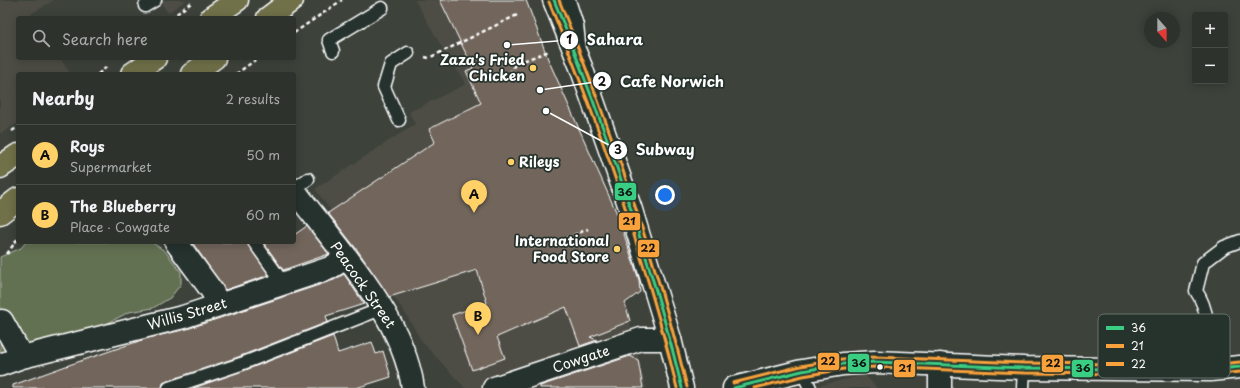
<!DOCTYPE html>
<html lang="en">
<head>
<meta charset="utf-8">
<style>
  :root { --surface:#2e322c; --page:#3a3e38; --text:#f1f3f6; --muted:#a7aaa9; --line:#494d48; --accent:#ffd166 }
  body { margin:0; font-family:"Playpen Sans",sans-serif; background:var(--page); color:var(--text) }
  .controls { position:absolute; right:12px; top:12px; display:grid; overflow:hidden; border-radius:4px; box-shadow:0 2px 10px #0003 }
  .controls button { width:36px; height:36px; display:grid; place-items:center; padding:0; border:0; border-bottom:1px solid var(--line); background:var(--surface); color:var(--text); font:20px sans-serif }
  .compass { position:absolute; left:1144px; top:12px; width:36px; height:36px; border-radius:50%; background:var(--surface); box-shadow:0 2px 10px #0003; rotate:159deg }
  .you { position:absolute; left:665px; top:195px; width:14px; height:14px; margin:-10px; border:3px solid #fff; border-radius:50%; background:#1a73e8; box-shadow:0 0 0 6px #1a73e833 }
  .badge { display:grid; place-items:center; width:26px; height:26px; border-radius:50%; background:var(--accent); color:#111; font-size:13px; font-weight:700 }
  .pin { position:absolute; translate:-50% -33px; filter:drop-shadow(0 1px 2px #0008) }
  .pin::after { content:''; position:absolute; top:21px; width:14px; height:12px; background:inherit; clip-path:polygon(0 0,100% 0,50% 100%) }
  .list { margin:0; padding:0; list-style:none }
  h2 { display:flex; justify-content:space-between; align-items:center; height:52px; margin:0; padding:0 16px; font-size:17px }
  h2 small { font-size:13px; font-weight:400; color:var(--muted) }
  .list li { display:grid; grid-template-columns:26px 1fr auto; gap:12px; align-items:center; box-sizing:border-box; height:60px; padding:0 16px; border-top:1px solid var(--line) }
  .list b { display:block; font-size:15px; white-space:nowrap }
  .list p { margin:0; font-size:13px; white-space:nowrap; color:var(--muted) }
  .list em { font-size:13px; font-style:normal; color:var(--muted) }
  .icon { flex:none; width:22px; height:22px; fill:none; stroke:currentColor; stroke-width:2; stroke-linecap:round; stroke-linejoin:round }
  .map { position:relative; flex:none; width:1240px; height:388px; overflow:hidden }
  .search { position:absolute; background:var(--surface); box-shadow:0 2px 10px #0003; left:16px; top:16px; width:280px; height:44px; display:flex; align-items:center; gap:10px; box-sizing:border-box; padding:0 14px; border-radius:4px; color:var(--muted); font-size:15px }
  .panel { position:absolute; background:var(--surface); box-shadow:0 2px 10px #0003; left:16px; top:72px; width:280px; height:172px; border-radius:4px }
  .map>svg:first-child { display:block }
</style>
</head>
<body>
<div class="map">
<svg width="1240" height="388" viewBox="0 0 1240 388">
  <rect width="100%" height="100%" fill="#3d423b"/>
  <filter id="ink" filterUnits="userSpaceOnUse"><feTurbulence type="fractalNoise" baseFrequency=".025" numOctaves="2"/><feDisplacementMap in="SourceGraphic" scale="8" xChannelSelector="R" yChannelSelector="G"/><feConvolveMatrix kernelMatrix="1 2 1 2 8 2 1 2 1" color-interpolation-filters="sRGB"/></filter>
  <g filter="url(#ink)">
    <path fill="#4d4d45" d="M0 0H54L31 14 34 18H18V58H60L71 74H18V123L0 134Z
      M159 0H186L168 13Z
      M415 0H526L546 54 618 216 641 286 640 292 625 303 646 388H465L422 342 404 311 315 189 415 124 409 112 466 84 440 44Z
      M865 375 877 388H808Z"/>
    <path fill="#647152" stroke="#b2b8a8" d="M26 242H151L165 251 181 272V284L170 298 153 308 129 312 108 323 0 358V257L21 248Z"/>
    <path fill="#72665c" stroke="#fff" d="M440 0H526L548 59 618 216 639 280 640 292 625 303 630 321 590 337 597 340 580 346 566 307 497 337 505 358 472 370 452 315 487 303 477 270 389 297 358 251 328 213 435 142 429 129 481 103 466 71 473 68Z
      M307 226 329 254 283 270 263 242H294V235Z
      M192 242H247L269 275 225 290Z
      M344 274 364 304 326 316 328 322 238 357 167 381 163 383 162 388H13V385L66 366 148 338 187 329 334 280Z
      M333 336 338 353 372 342 376 354 383 351 391 377 356 388H193L243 371Z
      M630 356 638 360 643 388H540V386Z"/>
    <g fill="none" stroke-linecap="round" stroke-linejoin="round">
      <defs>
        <path id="lane" d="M569 0 577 25 579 43
          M145 6 155 0
          M333 51 329 40 382 8
          M399 120 384 87 391 64 408 53
          M294 189 308 179
          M254 242 284 284
          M1210 370C1209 345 1211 312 1196 291L1203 263 1224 247 1240 241
          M802 371 810 388
          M169 388 241 364 381 309
          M1023 388 1024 368"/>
        <path id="street" d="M294 190C337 247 403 316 413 388
          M176 242 212 291 219 305
          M2 321 22 357
          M940 364V388
          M0 365 22 357 183 317 330 268 346 258
          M494 388 641 339H670"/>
        <path id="secondary" d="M554 0 581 67 631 210 670 339 682 388
          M734 388 802 371 843 364 875 362 1024 368 1210 370 1240 367"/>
        <path id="primary" d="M211 18 237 0
          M268 18 292 0
          M132 74 155 58
          M192 74 214 58
          M0 167 18 155
          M0 213 18 199"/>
      </defs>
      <use href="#lane" stroke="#fff" stroke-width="15"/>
      <use href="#street" stroke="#fff" stroke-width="25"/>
      <use href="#secondary" stroke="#fff" stroke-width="25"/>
      <use href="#primary" stroke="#fff" stroke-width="25"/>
      <path stroke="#fff" stroke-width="2.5" stroke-dasharray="4 3" stroke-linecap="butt" d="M171 18 191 3
        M294 33 342 0
        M425 57 429 58 517 15
        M98 74 108 66
        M236 74 258 58
        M510 74 515 64 549 51
        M12 131 18 127
        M567 238 588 229
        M7 254 18 238"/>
      <use href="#lane" stroke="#26332d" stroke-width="12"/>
      <use href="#street" stroke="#26332d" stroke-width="22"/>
      <use href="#secondary" stroke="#26332d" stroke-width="22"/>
      <use href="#primary" stroke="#6f714a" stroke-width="22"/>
      <defs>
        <path id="bus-1" d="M554 0C605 126 650 256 682 388
          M734 388 802 371 843 364 875 362 1024 368 1210 370 1240 367"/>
        <path id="bus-2" d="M549 2C600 127 645 256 677 388
          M755 388 803 376 844 369 875 367 1024 373 1210 375 1240 372"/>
        <path id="bus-3" d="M559 0C610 126 655 255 687 387
          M733 383 801 366 842 359 875 357 1024 363 1210 365 1240 362"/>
      </defs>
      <use href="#bus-1" stroke="#26332d" stroke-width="6"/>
      <use href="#bus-2" stroke="#26332d" stroke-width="6"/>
      <use href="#bus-3" stroke="#26332d" stroke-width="6"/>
      <use href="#bus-1" stroke="#3ace82" stroke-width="3"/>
      <use href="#bus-2" stroke="#f9a23b" stroke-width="3"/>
      <use href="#bus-3" stroke="#f9a23b" stroke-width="3"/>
    </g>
  </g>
  <g fill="#ffd166" stroke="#26332d" stroke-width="1.5">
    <circle cx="533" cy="68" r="4"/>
    <circle cx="511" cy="162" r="4"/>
    <circle cx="617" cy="249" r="4"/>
  </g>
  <circle fill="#fff" stroke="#26332d" stroke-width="1.5" cx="880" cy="367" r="3.5"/>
  <g text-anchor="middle" stroke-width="3.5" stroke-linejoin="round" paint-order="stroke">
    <g font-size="14" font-weight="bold" fill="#fff" stroke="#26332d" text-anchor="end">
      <text x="525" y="65">Zaza's Fried<tspan x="525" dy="16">Chicken</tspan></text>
      <text x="519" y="167" text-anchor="start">Rileys</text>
      <text x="609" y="246">International<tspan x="609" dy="16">Food Store</tspan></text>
    </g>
    <g font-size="14" fill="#fff" stroke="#26332d">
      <text transform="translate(363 285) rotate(55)" y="5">Peacock Street</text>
      <text transform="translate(187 314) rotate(-16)" y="5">Willis Street</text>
      <text transform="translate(581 359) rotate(-18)" y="5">Cowgate</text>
    </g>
  </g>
  <rect x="1098" y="314" width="132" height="64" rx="6" fill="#26332d" stroke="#67706c" stroke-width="1"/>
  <rect x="1106" y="326" width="18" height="4" fill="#3ace82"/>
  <rect x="1106" y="344" width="18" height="4" fill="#f9a23b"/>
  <rect x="1106" y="362" width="18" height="4" fill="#f9a23b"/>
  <g font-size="11" fill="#fff">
    <text x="1131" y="332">36</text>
    <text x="1131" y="350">21</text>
    <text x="1131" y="368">22</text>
  </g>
  <path fill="none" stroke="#fff" stroke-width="1.5" d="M507 45L569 40M540 90L602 81M546 111L618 150"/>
  <g fill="#fff" stroke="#26332d" stroke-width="1.5">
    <circle cx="507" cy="45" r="4"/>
    <circle cx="540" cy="90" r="4"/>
    <circle cx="546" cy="111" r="4"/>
    <circle cx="569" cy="40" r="10"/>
    <circle cx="602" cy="81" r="10"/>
    <circle cx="618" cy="150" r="10"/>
  </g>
  <g font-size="12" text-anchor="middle" font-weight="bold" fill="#111">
    <text x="569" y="44">1</text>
    <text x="602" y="86">2</text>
    <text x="618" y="154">3</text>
  </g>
  <g font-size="15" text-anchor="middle" font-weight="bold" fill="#fff" stroke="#26332d" stroke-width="3.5" stroke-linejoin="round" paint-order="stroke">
    <text x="615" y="45">Sahara</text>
    <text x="672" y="87">Cafe Norwich</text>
    <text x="665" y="155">Subway</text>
  </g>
  <g stroke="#26332d" stroke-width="1.5">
    <rect x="614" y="182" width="23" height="19" rx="4" fill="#3ace82"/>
    <rect x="618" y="212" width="23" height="19" rx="4" fill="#f9a23b"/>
    <rect x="637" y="239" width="23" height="19" rx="4" fill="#f9a23b"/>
    <rect x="817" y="352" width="23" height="19" rx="4" fill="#f9a23b"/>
    <rect x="847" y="353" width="23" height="20" rx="4" fill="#3ace82"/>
    <rect x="1041" y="354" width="23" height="19" rx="4" fill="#f9a23b"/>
    <rect x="893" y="359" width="23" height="19" rx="4" fill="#f9a23b"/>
    <rect x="1071" y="359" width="23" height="19" rx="4" fill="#3ace82"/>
  </g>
  <g font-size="11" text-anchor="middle" font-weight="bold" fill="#111">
    <text x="625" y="196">36</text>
    <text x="629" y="225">21</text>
    <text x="648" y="252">22</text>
    <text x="828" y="365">22</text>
    <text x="859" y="367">36</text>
    <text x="1053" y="367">22</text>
    <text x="905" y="372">21</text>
    <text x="1083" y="372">36</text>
  </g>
</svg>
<div class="controls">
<button>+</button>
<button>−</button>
</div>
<svg class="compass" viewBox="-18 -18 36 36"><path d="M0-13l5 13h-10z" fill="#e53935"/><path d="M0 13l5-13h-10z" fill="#a7aaa9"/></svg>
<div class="you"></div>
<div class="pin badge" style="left:474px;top:213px">A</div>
<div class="pin badge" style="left:478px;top:335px">B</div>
<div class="search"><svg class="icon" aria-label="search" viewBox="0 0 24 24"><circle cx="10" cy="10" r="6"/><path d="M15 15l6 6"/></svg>Search here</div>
<section class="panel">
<h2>Nearby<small>2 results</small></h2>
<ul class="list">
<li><span class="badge">A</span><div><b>Roys</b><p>Supermarket</p></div><em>50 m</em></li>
<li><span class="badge">B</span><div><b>The Blueberry</b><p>Place · Cowgate</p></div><em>60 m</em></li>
</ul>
</section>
</div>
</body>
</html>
